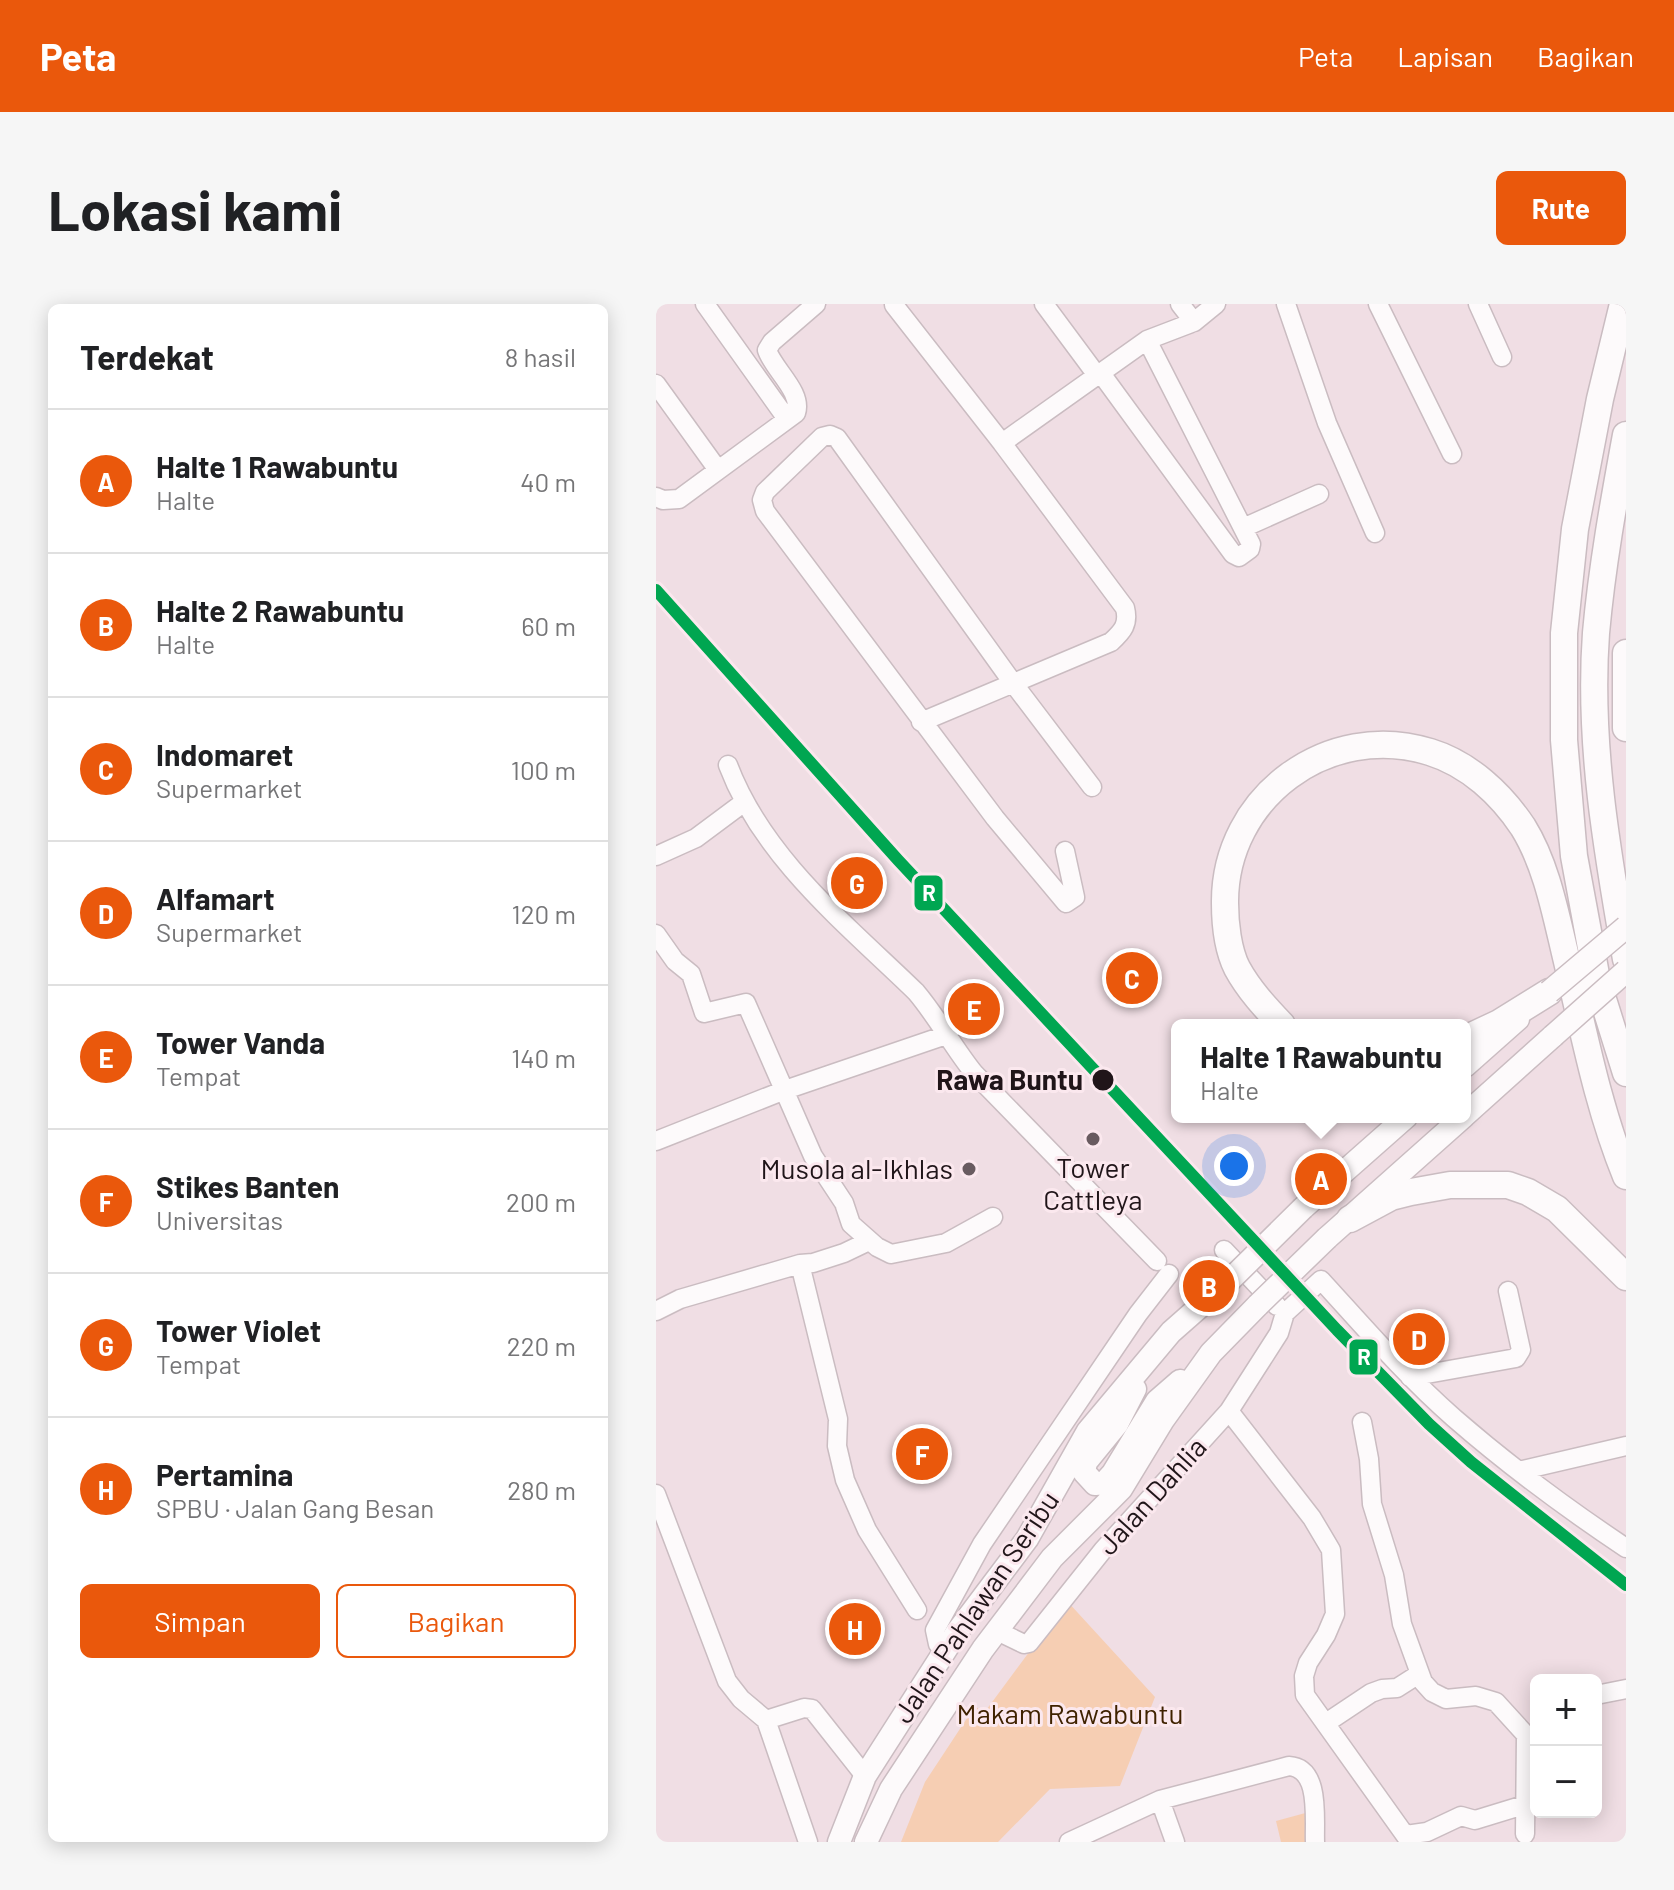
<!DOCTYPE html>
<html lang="id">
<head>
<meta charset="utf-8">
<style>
  :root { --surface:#fff; --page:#f6f6f6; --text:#202124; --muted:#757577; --line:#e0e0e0; --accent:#ea580c }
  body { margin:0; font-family:Barlow,sans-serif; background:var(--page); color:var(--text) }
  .controls { position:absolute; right:24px; bottom:24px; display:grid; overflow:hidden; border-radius:12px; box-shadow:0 4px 20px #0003 }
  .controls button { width:72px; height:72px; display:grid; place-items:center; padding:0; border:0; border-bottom:2px solid var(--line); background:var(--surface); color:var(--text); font:40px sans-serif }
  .you { position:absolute; left:578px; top:862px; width:28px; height:28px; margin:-20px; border:6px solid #fff; border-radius:50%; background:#1a73e8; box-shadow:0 0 0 12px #1a73e833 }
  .badge { display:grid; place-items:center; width:52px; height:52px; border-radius:50%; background:var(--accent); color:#fff; font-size:26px; font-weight:700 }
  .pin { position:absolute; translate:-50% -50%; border:4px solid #fff; box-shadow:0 2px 8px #0006 }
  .popup { position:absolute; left:515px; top:715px; width:300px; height:104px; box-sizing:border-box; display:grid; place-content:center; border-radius:12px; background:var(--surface); filter:drop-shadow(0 2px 6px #0005); font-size:26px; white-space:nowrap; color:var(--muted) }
  .popup b { font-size:30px; color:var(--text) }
  .popup::after { content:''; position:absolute; left:50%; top:100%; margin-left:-16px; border:16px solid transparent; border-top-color:var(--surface) }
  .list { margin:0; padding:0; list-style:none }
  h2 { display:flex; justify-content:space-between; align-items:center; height:104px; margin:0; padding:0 32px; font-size:34px }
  h2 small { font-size:26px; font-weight:400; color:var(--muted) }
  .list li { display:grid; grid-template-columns:52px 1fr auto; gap:24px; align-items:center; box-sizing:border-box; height:144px; padding:0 32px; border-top:2px solid var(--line) }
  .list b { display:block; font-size:30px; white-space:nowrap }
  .list p { margin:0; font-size:26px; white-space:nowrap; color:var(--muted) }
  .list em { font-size:26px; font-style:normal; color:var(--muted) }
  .actions { display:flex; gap:16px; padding:24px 32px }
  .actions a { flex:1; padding:18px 0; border:2px solid var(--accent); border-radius:12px; text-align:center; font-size:28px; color:var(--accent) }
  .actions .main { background:var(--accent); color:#fff }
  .map { position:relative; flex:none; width:970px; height:1538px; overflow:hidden; border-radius:12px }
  header { display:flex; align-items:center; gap:48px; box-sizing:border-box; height:112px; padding:0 40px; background:var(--accent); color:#fff }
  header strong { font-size:38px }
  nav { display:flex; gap:44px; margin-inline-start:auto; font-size:28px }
  .intro { display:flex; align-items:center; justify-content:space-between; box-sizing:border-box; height:192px; padding:0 48px }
  h1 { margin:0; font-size:56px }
  .button { padding:20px 36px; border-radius:12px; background:var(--accent); color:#fff; font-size:28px; font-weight:700 }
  main { display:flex; gap:48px; padding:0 48px }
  aside { flex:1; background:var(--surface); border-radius:12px; box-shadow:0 4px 20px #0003 }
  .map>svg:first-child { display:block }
</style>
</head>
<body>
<header>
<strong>Peta</strong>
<nav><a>Peta</a><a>Lapisan</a><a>Bagikan</a></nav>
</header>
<div class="intro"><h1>Lokasi kami</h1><a class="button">Rute</a></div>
<main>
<aside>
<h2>Terdekat<small>8 hasil</small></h2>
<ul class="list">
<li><span class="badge">A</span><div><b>Halte 1 Rawabuntu</b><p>Halte</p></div><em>40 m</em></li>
<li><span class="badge">B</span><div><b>Halte 2 Rawabuntu</b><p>Halte</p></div><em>60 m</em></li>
<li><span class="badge">C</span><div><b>Indomaret</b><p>Supermarket</p></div><em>100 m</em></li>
<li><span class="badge">D</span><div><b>Alfamart</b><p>Supermarket</p></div><em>120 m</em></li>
<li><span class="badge">E</span><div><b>Tower Vanda</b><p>Tempat</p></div><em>140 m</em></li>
<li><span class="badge">F</span><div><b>Stikes Banten</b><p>Universitas</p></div><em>200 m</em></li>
<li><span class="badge">G</span><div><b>Tower Violet</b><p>Tempat</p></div><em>220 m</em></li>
<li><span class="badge">H</span><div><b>Pertamina</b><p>SPBU · Jalan Gang Besan</p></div><em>280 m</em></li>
</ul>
<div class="actions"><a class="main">Simpan</a><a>Bagikan</a></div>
</aside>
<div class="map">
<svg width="970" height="1538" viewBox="0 0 970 1538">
  <rect width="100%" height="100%" fill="#f0dee4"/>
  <path fill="#f6ceb3" d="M411 1297 499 1393 464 1482 394 1485 342 1538H245L269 1478 319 1402 328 1409Z
    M653 1508 652 1538H625L620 1517Z"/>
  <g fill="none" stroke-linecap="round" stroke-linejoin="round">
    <defs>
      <path id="minor" d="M49 0 131 115
        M388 0 440 70
        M524 0 538 18
        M630 0 671 119 719 229
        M722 0 796 150
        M822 0 846 53
        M238 1 346 139 469 304C473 320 467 327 455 338L265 418
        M444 68 577 250 583 253 594 245 595 240 491 36
        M0 80 62 166
        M346 139 491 36 538 18 560 0
        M0 193 7 196 23 195 140 109C147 88 117 65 111 46L116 38 160 0
        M587 224 663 190
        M72 461C107 554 190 620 260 688 282 714 297 743 318 769L501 957
        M409 547 419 593 410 599 339 514 109 207 106 196 109 188 166 133 174 131 181 134 357 379 436 483
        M0 552 40 534 87 499
        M0 630 19 657 35 670 48 709 90 699 157 852 188 899 195 920 221 943 235 950 290 939 337 913
        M0 837 129 786 293 730
        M568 946 621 1002
        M144 960 182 1115 181 1142 189 1176 211 1226 261 1306
        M0 1007 24 995 144 960 157 959 188 949 213 937
        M629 1009 665 976C708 1023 750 1072 798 1114 852 1161 910 1204 970 1244
        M754 1073 860 1054 865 1046 852 987
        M573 1107 656 1214 675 1246 679 1310 670 1331 652 1359 648 1372 649 1391 754 1538
        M706 1118 713 1155 716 1200 738 1271 746 1320 767 1378 776 1388 790 1395 820 1392 840 1398 870 1431 869 1530
        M863 1167 970 1142
        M0 1190 71 1377 85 1395 110 1416 152 1538
        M341 1327 368 1340 373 1339 447 1246 573 1107 623 1029 629 1009
        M288 1347 282 1340 279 1326 326 1240 482 1010 513 970
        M940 1391 970 1385
        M110 1416 148 1404 156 1405 209 1472
        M670 1419 715 1389 726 1385 741 1384 763 1370
        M504 1496 519 1538
        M750 1531 771 1528 805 1512 819 1516 868 1501
        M413 1538 504 1496 633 1462C665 1464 658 1515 659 1538"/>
      <path id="major" d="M809 762 862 715
        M809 811 897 732
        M647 904 750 813
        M671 934 807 813
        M479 1085 461 1120 430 1158 428 1168 439 1180 448 1179 457 1169 501 1097 524 1077
        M183 1538 209 1472 301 1328 371 1235 432 1127 515 1028 574 976
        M210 1538 235 1485 327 1345 396 1254 465 1185 507 1116 555 1049 602 1001"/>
      <path id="highway" d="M967 0 944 95 919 225 908 329V436L918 552 941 676 970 769
        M970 131C958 196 946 262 940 329 932 438 951 548 970 655
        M970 349V424
        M626 721C609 703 593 686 581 664 572 646 569 619 569 599 568 493 673 416 774 448 813 460 845 490 867 523 890 560 899 607 909 649 927 724 941 801 970 872
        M809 735 843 719 893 688
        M694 915 735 893 755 888 794 881H852L872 888 901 905 970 973"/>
    </defs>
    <use href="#minor" stroke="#cabcc1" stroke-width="21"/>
    <use href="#major" stroke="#cabcc1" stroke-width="25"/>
    <use href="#highway" stroke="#cabcc1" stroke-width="29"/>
    <use href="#minor" stroke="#fdfafb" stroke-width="18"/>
    <use href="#major" stroke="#fdfafb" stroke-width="22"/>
    <use href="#highway" stroke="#fdfafb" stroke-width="26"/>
    <defs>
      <path id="major-bridge" d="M893 688 970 623
        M897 732 970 667
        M574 976 647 904
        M602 1001 671 934"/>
    </defs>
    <use href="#major-bridge" stroke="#cabcc1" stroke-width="25" stroke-linecap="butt"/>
    <use href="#major-bridge" stroke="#fdfafb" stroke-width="22"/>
    <defs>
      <path id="rail-1" d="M0 286 242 556 681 1026 773 1120 815 1158 970 1281"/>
    </defs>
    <use href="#rail-1" stroke="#fbe8ee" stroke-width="18"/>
    <use href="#rail-1" stroke="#00a651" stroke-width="12"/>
  </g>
  <circle fill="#201519" stroke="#fbe8ee" stroke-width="3" cx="447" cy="776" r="12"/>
  <g fill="#695b60" stroke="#fbe8ee" stroke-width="3">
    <circle cx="437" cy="835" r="8"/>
    <circle cx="313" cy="865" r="8"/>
  </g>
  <g text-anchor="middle" stroke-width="6" stroke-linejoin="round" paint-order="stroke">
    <g font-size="28" font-weight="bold" fill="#201519" stroke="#fbe8ee" text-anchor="end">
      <text x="427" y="786">Rawa Buntu</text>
    </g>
    <g font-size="28" fill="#201519" stroke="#fbe8ee">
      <text x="437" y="874">Tower<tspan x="437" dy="32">Cattleya</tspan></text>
      <text x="297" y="875" text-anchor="end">Musola al-Ikhlas</text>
    </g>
    <g font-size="28" fill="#201519" stroke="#fbe8ee">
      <text transform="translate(496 1192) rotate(-48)" y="10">Jalan Dahlia</text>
      <text transform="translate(320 1303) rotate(-56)" y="10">Jalan Pahlawan Seribu</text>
    </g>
    <g font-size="28" fill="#3f2200" stroke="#fbe8ee">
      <text x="414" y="1420">Makam Rawabuntu</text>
    </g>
  </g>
  <g stroke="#fbe8ee" stroke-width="3">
    <rect x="257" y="570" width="31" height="38" rx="8" fill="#00a651"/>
    <rect x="692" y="1034" width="31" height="38" rx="8" fill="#00a651"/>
  </g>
  <g font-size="22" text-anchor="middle" font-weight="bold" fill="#fff">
    <text x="273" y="597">R</text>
    <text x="708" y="1061">R</text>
  </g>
</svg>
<div class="controls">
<button>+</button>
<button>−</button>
</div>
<div class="you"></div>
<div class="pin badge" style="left:665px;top:875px">A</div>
<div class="popup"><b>Halte 1 Rawabuntu</b>Halte</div>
<div class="pin badge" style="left:553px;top:982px">B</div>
<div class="pin badge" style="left:476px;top:674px">C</div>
<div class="pin badge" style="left:763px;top:1035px">D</div>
<div class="pin badge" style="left:318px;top:705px">E</div>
<div class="pin badge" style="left:266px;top:1150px">F</div>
<div class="pin badge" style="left:201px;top:579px">G</div>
<div class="pin badge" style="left:199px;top:1325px">H</div>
</div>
</main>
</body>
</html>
